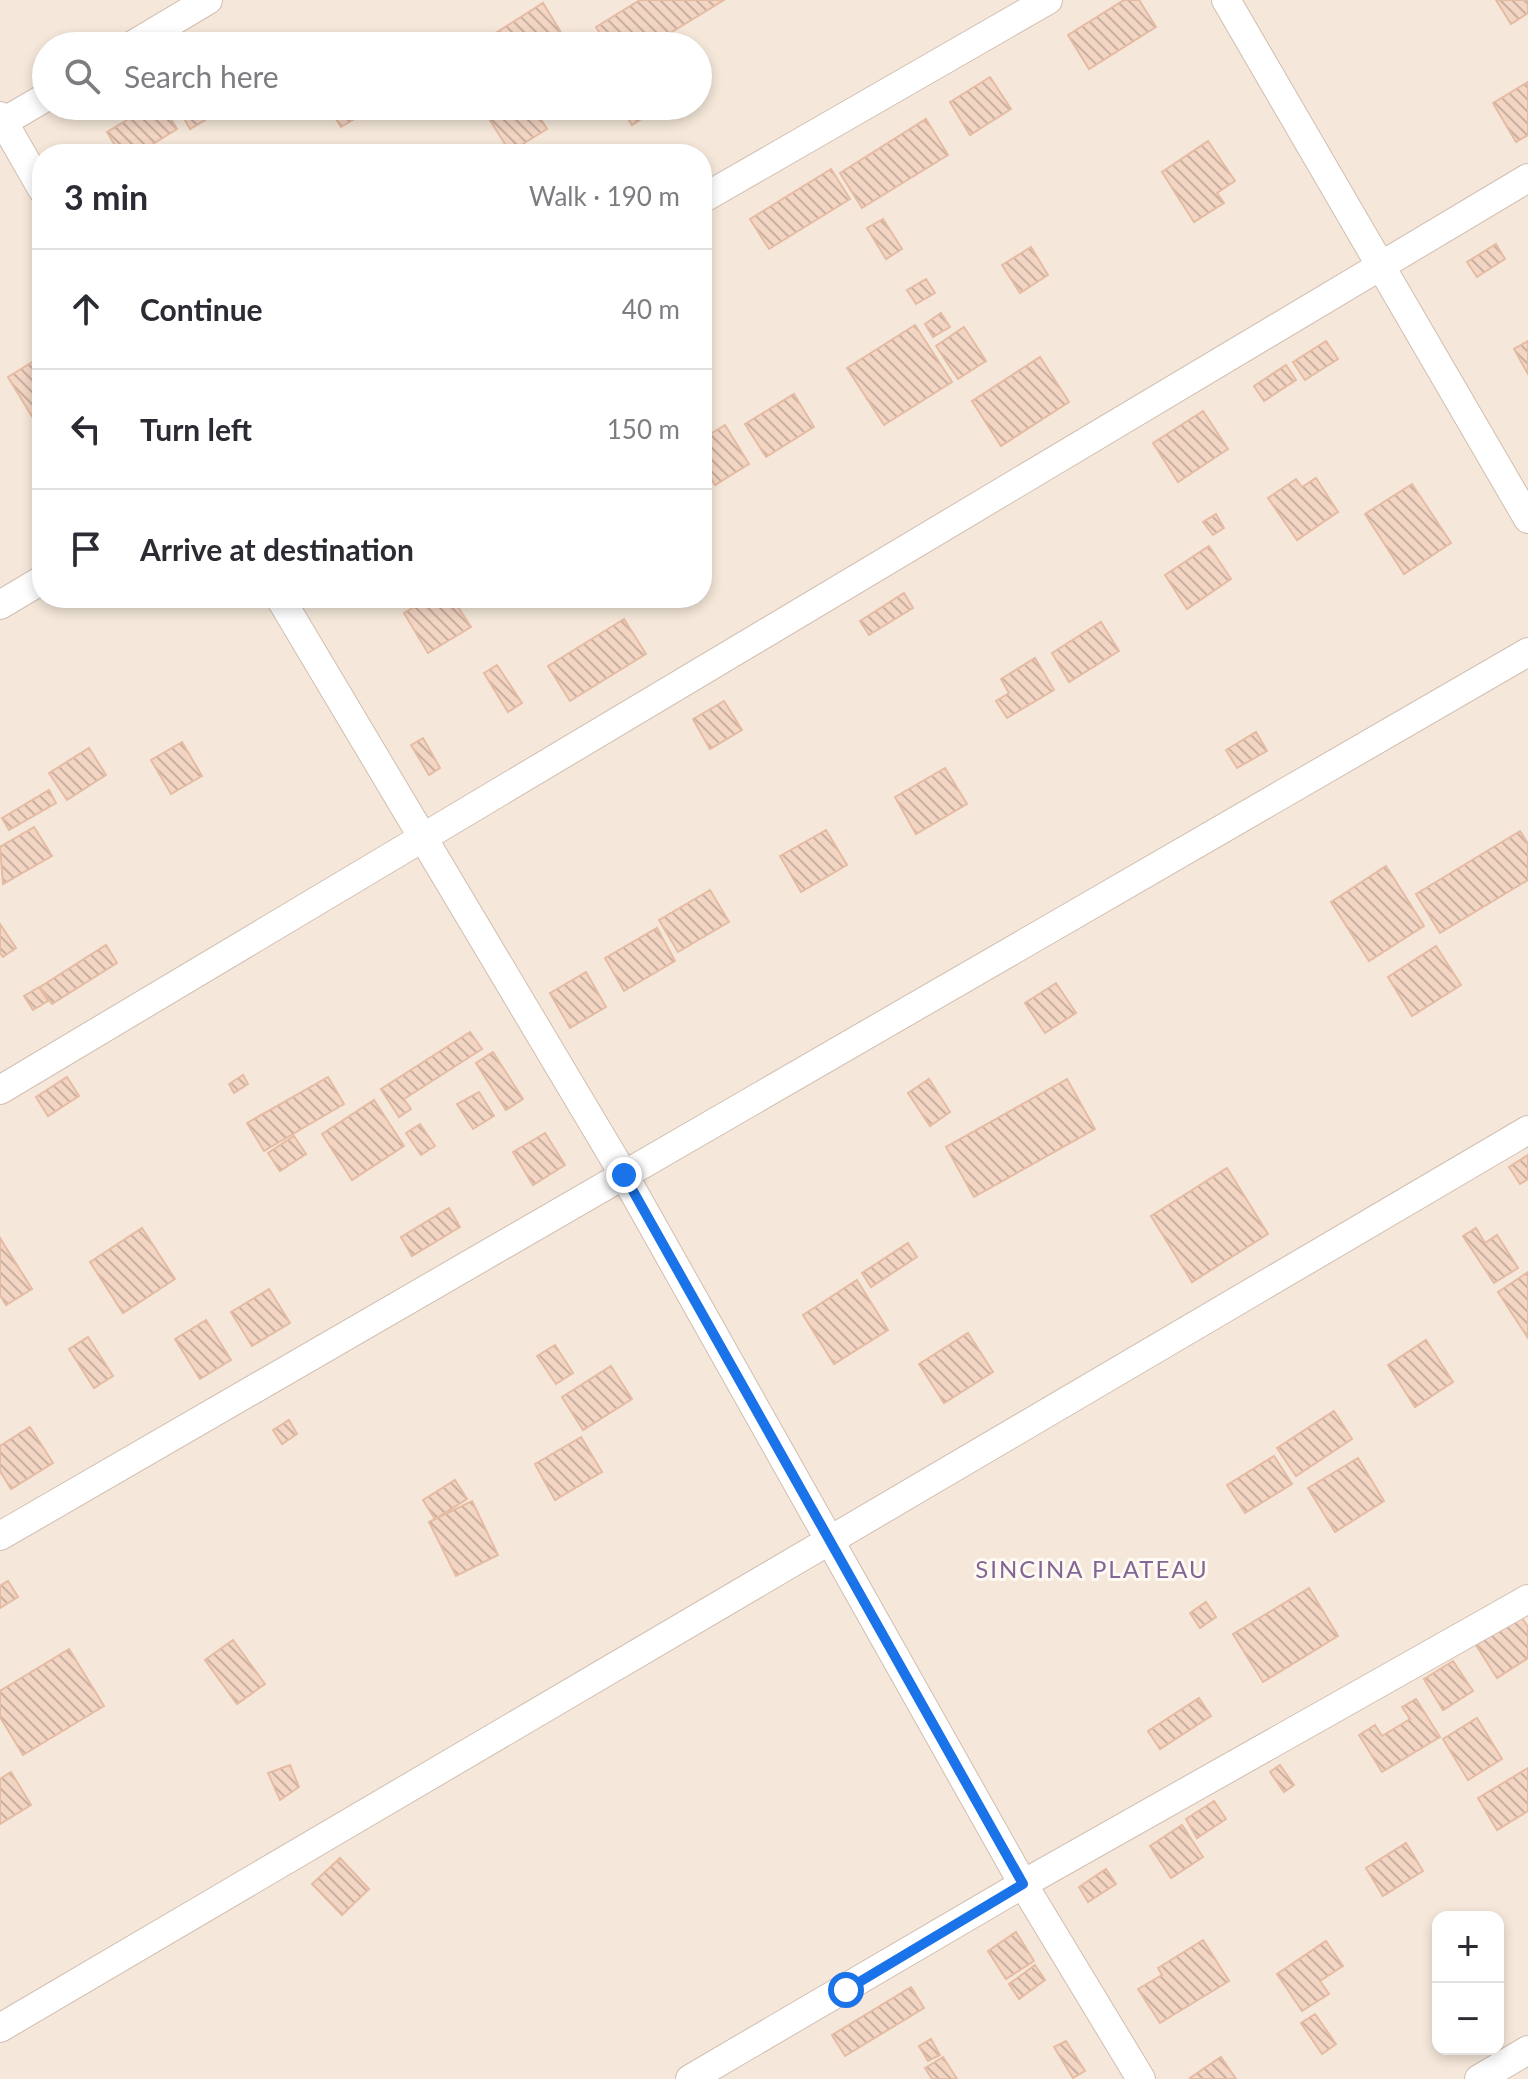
<!DOCTYPE html>
<html lang="en">
<head>
<meta charset="utf-8">
<style>
  :root { --surface:#fff; --page:#f2f2f3; --text:#2b2b33; --muted:#7c7c81; --line:#e1e1e2 }
  body { margin:0; font-family:Lato,sans-serif; background:var(--page); color:var(--text) }
  .controls { position:absolute; right:24px; bottom:24px; display:grid; overflow:hidden; border-radius:16px; box-shadow:0 4px 12px #0003 }
  .controls button { width:72px; height:72px; display:grid; place-items:center; padding:0; border:0; border-bottom:2px solid var(--line); background:var(--surface); color:var(--text); font:40px sans-serif }
  .stop { position:absolute; width:24px; height:24px; margin:-18px; border:6px solid #1a73e8; border-radius:50%; background:#fff }
  .stop.end { background:#1a73e8; border-color:#fff; box-shadow:0 2px 8px #0008 }
  .list { margin:0; padding:0; list-style:none }
  h2 { display:flex; justify-content:space-between; align-items:center; height:104px; margin:0; padding:0 32px; font-size:34px }
  h2 small { font-size:26px; font-weight:400; color:var(--muted) }
  .list li { display:grid; grid-template-columns:52px 1fr auto; gap:24px; align-items:center; box-sizing:border-box; height:120px; padding:0 32px; border-top:2px solid var(--line) }
  .list b { display:block; font-size:30px; white-space:nowrap }
  .list em { font-size:26px; font-style:normal; color:var(--muted) }
  .icon { flex:none; width:44px; height:44px; fill:none; stroke:currentColor; stroke-width:2; stroke-linecap:round; stroke-linejoin:round }
  .map { position:relative; flex:none; width:1528px; height:2079px; overflow:hidden }
  .search { position:absolute; background:var(--surface); box-shadow:0 4px 12px #0003; left:32px; top:32px; width:680px; height:88px; display:flex; align-items:center; gap:20px; box-sizing:border-box; padding:0 28px; border-radius:44px; color:var(--muted); font-size:30px }
  .panel { position:absolute; background:var(--surface); box-shadow:0 4px 12px #0003; left:32px; top:144px; width:680px; height:464px; border-radius:32px }
  .map>svg:first-child { display:block }
</style>
</head>
<body>
<div class="map">
<svg width="1528" height="2079" viewBox="0 0 1528 2079">
  <defs>
    <pattern id="building-back-hatch" width="6" height="6" patternUnits="userSpaceOnUse" patternTransform="scale(2)"><rect width="6" height="6" fill="#f3d5c3"/><path d="M-1 5l2 2M0 0l6 6M5-1l2 2" fill="none" stroke="#cab0a1"/></pattern>
  </defs>
  <rect width="100%" height="100%" fill="#fdf6ec"/>
  <path fill="#f5e8da" fill-rule="evenodd" d="M0 0H1528V2079H0ZM46 46H698V106H46ZM42 154H702V598H42ZM1438 1917H1498V2049H1438Z"/>
  <path fill="url(#building-back-hatch)" stroke="#e6bba3" stroke-width="2" d="M640 0H724L649 46H608L596 27Z
    M1124 0H1139L1156 27 1089 69 1068 35Z
    M1496 0H1528V13L1511 24Z
    M543 3 565 39 553 46H475Z
    M990 77 1011 109 970 135 950 102Z
    M1528 82V135L1516 142 1493 103Z
    M150 106H163L177 129 137 154H120L107 132Z
    M177 106H224L225 108 190 129Z
    M344 106H349L356 118 341 127 332 113Z
    M440 106H467L447 118Z
    M481 106H533L547 129 510 152Z
    M620 106H644L649 114 632 125Z
    M926 119 948 155 862 208 840 173Z
    M1208 141 1235 181 1217 193 1224 203 1194 222 1162 172Z
    M831 169 850 199 769 249 750 219Z
    M883 219 902 249 886 259 867 228Z
    M1496 244 1505 259 1477 277 1467 262Z
    M1031 247 1048 275 1020 293 1002 265Z
    M926 279 935 293 916 304 907 290Z
    M941 313 950 327 933 337 925 324Z
    M915 325 952 382 884 425 847 368Z
    M964 327 986 361 958 379 936 346Z
    M1326 341 1338 359 1305 380 1293 362Z
    M1528 341V374L1514 349Z
    M42 356V412L33 418 8 377Z
    M1040 357 1069 402 1001 446 972 401Z
    M1286 365 1296 380 1264 401 1254 386Z
    M794 394 814 427 766 457 745 424Z
    M1203 411 1228 449 1178 482 1153 443Z
    M725 425 749 464 715 485 702 464V439Z
    M1316 478 1338 512 1297 540 1268 498 1296 479 1302 487Z
    M1412 484 1451 543 1404 574 1365 514Z
    M1216 514 1224 528 1213 535 1203 522Z
    M1209 546 1231 579 1187 609 1165 575Z
    M904 593 913 608 869 635 860 621Z
    M429 598H452L471 627 428 653 404 613Z
    M624 619 646 654 570 701 548 666Z
    M1101 622 1119 651 1069 682 1052 653Z
    M1035 658 1054 690 1007 718 996 701 1009 693 1001 679Z
    M497 665 522 703 508 712 484 673Z
    M724 701 742 730 710 749 693 719Z
    M1256 732 1267 751 1237 768 1226 750Z
    M423 738 440 768 429 775 411 745Z
    M182 742 202 776 171 794 151 760Z
    M89 748 106 775 67 800 49 773Z
    M945 768 967 804 916 834 895 797Z
    M49 790 56 803 9 830 2 818Z
    M34 827 52 856 3 884 0 847Z
    M826 830 847 865 801 892 780 856Z
    M1520 831 1528 844V880L1440 933 1416 894Z
    M1386 866 1424 926 1369 961 1331 902Z
    M710 890 729 922 678 952 659 920Z
    M0 924 16 948 3 957 0 953Z
    M657 928 675 961 624 991 605 958Z
    M106 945 117 963 52 1004 40 987Z
    M1436 946 1461 985 1412 1016 1388 977Z
    M586 972 606 1007 570 1028 550 993Z
    M1056 983 1076 1013 1045 1033 1025 1003Z
    M39 987 48 1001 33 1010 24 996Z
    M470 1032 482 1049 404 1099 411 1109 399 1117 381 1089Z
    M493 1052 523 1099 506 1110 476 1063Z
    M243 1075 248 1084 234 1093 229 1084Z
    M67 1077 79 1096 48 1116 36 1097Z
    M328 1077 344 1104 264 1151 247 1123Z
    M929 1079 950 1112 930 1126 908 1093Z
    M1067 1079 1095 1129 974 1197 946 1147Z
    M479 1092 494 1116 473 1129 457 1104Z
    M374 1100 404 1146 352 1180 322 1134Z
    M420 1124 435 1146 421 1155 406 1133Z
    M545 1133 565 1165 533 1185 513 1152Z
    M294 1136 306 1154 280 1171 268 1153Z
    M1528 1155V1179L1520 1184 1509 1167Z
    M1227 1168 1268 1234 1192 1282 1151 1216Z
    M449 1208 460 1227 412 1256 401 1237Z
    M142 1228 175 1279 123 1313 90 1262Z
    M1476 1228 1485 1243 1497 1235 1518 1268 1494 1283 1463 1236Z
    M0 1238 32 1289 6 1305 0 1295Z
    M908 1243 917 1257 871 1287 862 1273Z
    M1528 1272V1338L1498 1292Z
    M857 1280 888 1330 834 1364 803 1315Z
    M269 1289 290 1323 252 1346 231 1312Z
    M206 1320 231 1360 200 1379 175 1339Z
    M968 1333 993 1372 944 1403 919 1364Z
    M88 1337 113 1376 94 1388 69 1349Z
    M1426 1340 1453 1382 1415 1407 1388 1365Z
    M555 1345 573 1373 556 1384 537 1356Z
    M611 1366 632 1399 583 1430 562 1397Z
    M1334 1411 1352 1439 1296 1476 1277 1448Z
    M289 1420 297 1434 282 1444 273 1430Z
    M30 1427 53 1463 11 1489 0 1471V1446Z
    M581 1437 602 1472 555 1500 535 1464Z
    M1274 1456 1292 1484 1245 1513 1227 1485Z
    M1358 1458 1384 1501 1335 1532 1308 1488Z
    M455 1480 467 1499 435 1519 423 1500Z
    M472 1501 498 1555 456 1576 429 1522Z
    M8 1581 18 1597 0 1608V1586Z
    M1309 1588 1338 1636 1263 1682 1233 1634Z
    M1206 1602 1216 1617 1200 1628 1190 1613Z
    M1520 1615 1528 1627V1658L1497 1678 1476 1645Z
    M233 1640 265 1684 237 1704 205 1660Z
    M69 1649 104 1706 23 1755 0 1717V1691Z
    M1453 1661 1473 1691 1443 1710 1424 1679Z
    M1199 1698 1211 1716 1160 1749 1148 1731Z
    M1416 1699 1440 1737 1382 1772 1359 1735 1375 1725 1382 1736 1410 1719 1402 1707Z
    M1477 1718 1502 1759 1468 1780 1443 1739Z
    M290 1765 299 1787 280 1800 268 1773Z
    M1280 1765 1294 1785 1284 1792 1270 1772Z
    M1528 1768V1811L1497 1830 1478 1798Z
    M11 1772 31 1805 0 1824V1779Z
    M1214 1801 1226 1819 1197 1838 1186 1819Z
    M1182 1825 1203 1857 1171 1878 1150 1846Z
    M1406 1843 1423 1871 1383 1896 1366 1868Z
    M340 1858 369 1889 342 1915 312 1884Z
    M1106 1869 1116 1884 1088 1902 1079 1887Z
    M1016 1932 1034 1961 1006 1979 988 1951Z
    M1203 1940 1229 1981 1160 2023 1138 1989 1162 1975 1158 1968Z
    M1326 1941 1343 1966 1320 1981 1329 1994 1302 2011 1277 1974Z
    M1035 1965 1045 1980 1019 1999 1009 1984Z
    M911 1987 924 2008 845 2056 832 2035Z
    M1315 2014 1336 2044 1322 2054 1301 2023Z
    M931 2039 940 2055 928 2061 919 2046Z
    M1066 2041 1085 2071 1073 2078 1054 2047Z
    M943 2057 957 2079H932L925 2068Z
    M1221 2057 1236 2079H1191L1190 2078Z"/>
  <g fill="none" stroke-linecap="round" stroke-linejoin="round">
    <defs>
      <path id="street" d="M1226 0 1528 519
        M131 46 208 0
        M0 116 42 189
        M0 124 46 97
        M702 199 1048 0
        M280 598 624 1175 1023 1884 1141 2079
        M0 605 42 580
        M0 1090 1528 178
        M0 1536 1528 652
        M0 2028 1528 1130
        M690 2079 1023 1884 1528 1599
        M1479 2079 1528 2050"/>
    </defs>
    <use href="#street" stroke="#d1beb0" stroke-width="30"/>
    <use href="#street" stroke="#fff" stroke-width="28"/>
  </g>
  <g fill="none" stroke-linecap="round" stroke-linejoin="round">
    <path stroke="#1a73e8" stroke-width="10" d="M624 1175 1023 1884 846 1990"/>
  </g>
  <g text-anchor="middle" stroke-width="6" stroke-linejoin="round" paint-order="stroke">
    <g font-size="24" letter-spacing="2" fill="#846695" stroke="#fffaf3">
      <text x="1092" y="1578">SINCINA PLATEAU</text>
    </g>
  </g>
</svg>
<div class="controls">
<button>+</button>
<button>−</button>
</div>
<div class="stop" style="left:846px;top:1990px"></div>
<div class="stop end" style="left:624px;top:1175px"></div>
<div class="search"><svg class="icon" aria-label="search" viewBox="0 0 24 24"><circle cx="10" cy="10" r="6"/><path d="M15 15l6 6"/></svg>Search here</div>
<section class="panel">
<h2>3 min<small>Walk · 190 m</small></h2>
<ul class="list">
<li><svg class="icon" aria-label="ahead" viewBox="0 0 24 24"><path d="M12 20V5M6 11l6-6 6 6"/></svg><div><b>Continue</b></div><em>40 m</em></li>
<li><svg class="icon" aria-label="left" viewBox="0 0 24 24"><path d="M17 20v-9H6M10 6l-5 5 5 5"/></svg><div><b>Turn left</b></div><em>150 m</em></li>
<li><svg class="icon" aria-label="arrive" viewBox="0 0 24 24"><path d="M6 21V4h12l-3 4 3 4H6"/></svg><div><b>Arrive at destination</b></div></li>
</ul>
</section>
</div>
</body>
</html>
